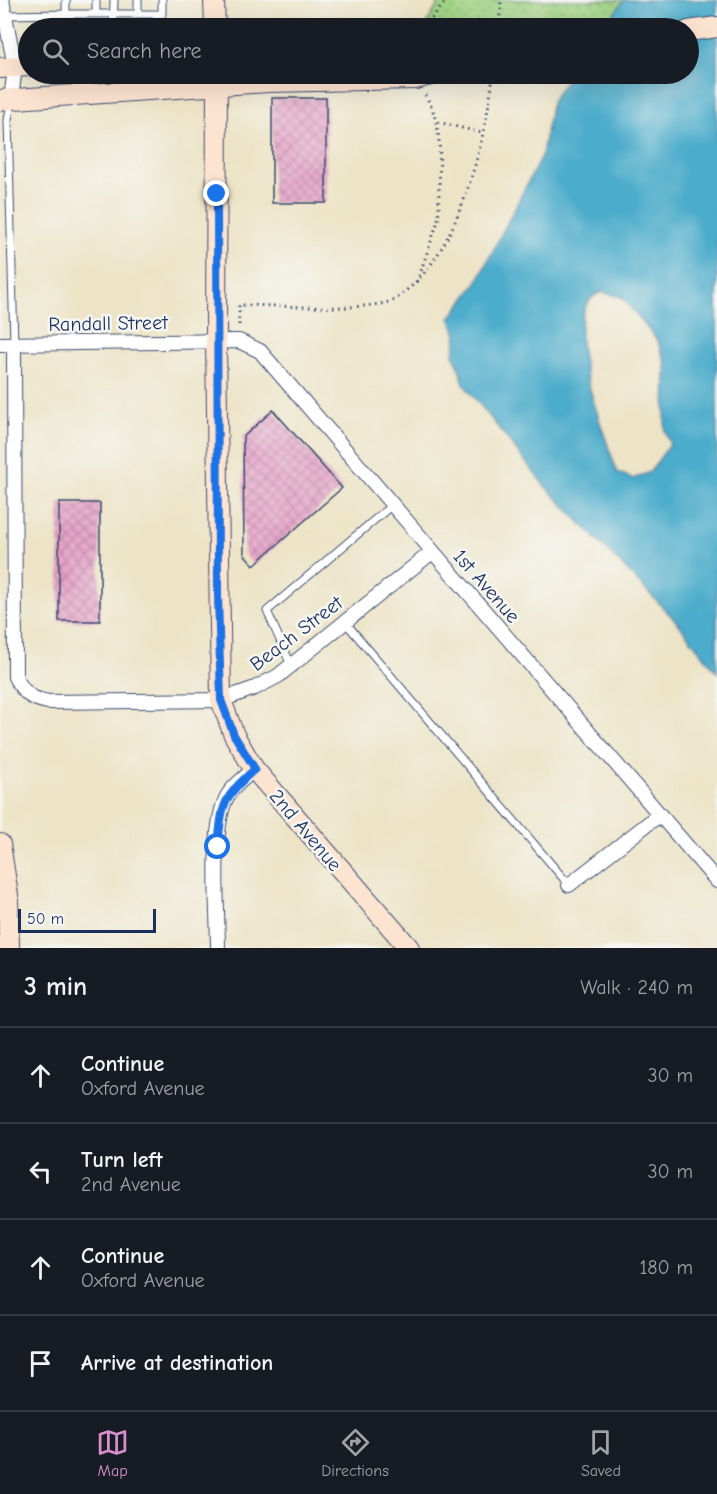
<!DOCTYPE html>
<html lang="en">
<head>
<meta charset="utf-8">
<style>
  :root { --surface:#171b24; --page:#20242c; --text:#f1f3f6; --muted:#9ea1a6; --line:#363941; --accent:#d690ce }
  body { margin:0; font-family:"Comic Neue",sans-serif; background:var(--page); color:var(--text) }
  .scale { position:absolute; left:18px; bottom:15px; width:138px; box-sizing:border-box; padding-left:6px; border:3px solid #1b2f5e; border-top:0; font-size:16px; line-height:21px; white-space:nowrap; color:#1b2f5e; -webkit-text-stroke:4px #f6f6f2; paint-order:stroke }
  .stop { position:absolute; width:18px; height:18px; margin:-14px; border:4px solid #1a73e8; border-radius:50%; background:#fff }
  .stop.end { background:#1a73e8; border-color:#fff; box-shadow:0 2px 6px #0008 }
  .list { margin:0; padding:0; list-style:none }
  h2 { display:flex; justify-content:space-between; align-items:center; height:78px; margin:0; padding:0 24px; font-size:26px }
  h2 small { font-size:20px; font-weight:400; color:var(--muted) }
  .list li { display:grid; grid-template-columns:39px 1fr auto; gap:18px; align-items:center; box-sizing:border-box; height:96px; padding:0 24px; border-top:2px solid var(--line) }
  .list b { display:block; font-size:22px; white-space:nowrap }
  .list p { margin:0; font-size:20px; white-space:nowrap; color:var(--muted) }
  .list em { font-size:20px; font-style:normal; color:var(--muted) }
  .icon { flex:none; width:33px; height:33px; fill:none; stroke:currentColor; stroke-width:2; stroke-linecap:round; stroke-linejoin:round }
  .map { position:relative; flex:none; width:717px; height:948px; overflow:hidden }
  .search { position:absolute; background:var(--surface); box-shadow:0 6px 24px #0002; left:18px; right:18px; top:18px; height:66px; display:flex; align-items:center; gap:15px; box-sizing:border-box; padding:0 21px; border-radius:33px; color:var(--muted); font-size:22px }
  .sheet { height:462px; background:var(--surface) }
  nav { display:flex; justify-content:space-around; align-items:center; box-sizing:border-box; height:84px; border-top:2px solid var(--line); background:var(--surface); font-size:16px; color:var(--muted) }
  nav a { display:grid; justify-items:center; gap:3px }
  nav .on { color:var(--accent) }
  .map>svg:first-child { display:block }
</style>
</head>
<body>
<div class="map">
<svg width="717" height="948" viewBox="0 0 717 948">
  <defs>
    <pattern id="park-dots" width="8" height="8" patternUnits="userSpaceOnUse" patternTransform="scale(1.5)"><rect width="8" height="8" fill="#a0d383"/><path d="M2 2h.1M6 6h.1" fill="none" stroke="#89b574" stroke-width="1.8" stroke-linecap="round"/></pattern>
    <pattern id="building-cross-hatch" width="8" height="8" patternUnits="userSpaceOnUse" patternTransform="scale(1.5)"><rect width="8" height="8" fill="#e7a4c8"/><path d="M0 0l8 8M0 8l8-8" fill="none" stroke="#ba86a6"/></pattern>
  </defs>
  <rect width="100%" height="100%" fill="#f6f6f2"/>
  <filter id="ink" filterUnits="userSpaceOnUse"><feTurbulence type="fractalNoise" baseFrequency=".0167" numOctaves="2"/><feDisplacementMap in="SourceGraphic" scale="12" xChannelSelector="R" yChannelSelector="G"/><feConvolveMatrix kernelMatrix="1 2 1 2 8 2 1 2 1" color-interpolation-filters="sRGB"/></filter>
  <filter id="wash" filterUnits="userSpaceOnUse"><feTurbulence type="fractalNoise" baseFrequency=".008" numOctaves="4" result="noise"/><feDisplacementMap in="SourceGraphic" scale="24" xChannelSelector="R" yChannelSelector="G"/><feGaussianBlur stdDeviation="1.35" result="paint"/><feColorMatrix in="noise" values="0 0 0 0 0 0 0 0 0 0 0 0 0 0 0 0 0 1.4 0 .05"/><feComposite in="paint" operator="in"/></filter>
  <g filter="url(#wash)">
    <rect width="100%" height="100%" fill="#ede4c7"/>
    <path fill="url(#park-dots)" stroke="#5e8170" stroke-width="1.5" d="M441 0H624L611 19 556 28H424Z"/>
    <path fill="#4caccb" stroke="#346e94" stroke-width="1.5" fill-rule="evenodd" d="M624 0H717V672L676 621 545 486 465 386 454 354 457 334 450 318 476 284 542 155 552 100 571 74H688V28H604ZM601 292 622 297 657 340 666 364 665 431 670 444 650 472 633 479 617 472C606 436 552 311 601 292Z"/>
    <g id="blocks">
      <path fill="url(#building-cross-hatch)" d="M272 98H326V203H272Z
        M273 410 342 488 254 565 244 554 243 437Z
        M59 503H100V621H59Z"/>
    </g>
  </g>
  <g filter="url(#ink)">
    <use href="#blocks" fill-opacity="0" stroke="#3a4a6e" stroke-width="1.5"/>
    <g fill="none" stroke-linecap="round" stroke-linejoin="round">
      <defs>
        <path id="lane" d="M96 0V14
          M138 0V14
          M66 14H162V0
          M5 15 66 14V0
          M113 28 114 0
          M11 102 8 120 14 344
          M345 622 569 885
          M291 665 267 611 392 505"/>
        <path id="street" d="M2 0 15 67 11 100
          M0 344 239 341 260 351 717 881
          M14 344 15 677C24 693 30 699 48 702L221 700 255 688 278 676 432 552
          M569 885 659 815
          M218 948C218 912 210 824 228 795 234 785 246 777 254 769"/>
        <path id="secondary" d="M214 0 215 28
          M688 31 717 27
          M0 68 28 66
          M217 74 216 341 221 700 234 735 254 769 409 948
          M0 100 268 82 415 79 434 74
          M0 844 8 895 9 948"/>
      </defs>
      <use href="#lane" stroke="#3a4a6e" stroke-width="9"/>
      <use href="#street" stroke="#3a4a6e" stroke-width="16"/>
      <use href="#secondary" stroke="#3a4a6e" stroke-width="22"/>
      <path stroke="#3a4a6e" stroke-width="3" stroke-dasharray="1.5 4.5" stroke-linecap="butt" d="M424 28 447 0
        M499 28 501 0
        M438 122 482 133
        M417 282 438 221 439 208C438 171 446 127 425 95
        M239 325V305C281 305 350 312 389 302 395 301 400 296 404 292 459 253 486 138 493 74"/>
      <use href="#lane" stroke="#fff" stroke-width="7"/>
      <use href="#street" stroke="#fff" stroke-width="14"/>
      <use href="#secondary" stroke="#fde4d1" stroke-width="20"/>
    </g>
  </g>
  <g fill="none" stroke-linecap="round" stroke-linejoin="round" filter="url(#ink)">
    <path stroke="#1a73e8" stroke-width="8" d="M217 194 218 595 221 700 234 735 255 769C222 798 222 804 218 847"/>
  </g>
  <g text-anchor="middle" stroke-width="5" stroke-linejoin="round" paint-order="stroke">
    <g font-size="20" fill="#1b2f5e" stroke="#f6f6f2">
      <text transform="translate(108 323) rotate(-1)" y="7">Randall Street</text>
      <text transform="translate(487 586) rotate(49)" y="7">1st Avenue</text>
      <text transform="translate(296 633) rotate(-37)" y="7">Beach Street</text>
      <text transform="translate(306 830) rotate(50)" y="7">2nd Avenue</text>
    </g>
  </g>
</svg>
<div class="scale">50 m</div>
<div class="stop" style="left:218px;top:847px"></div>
<div class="stop end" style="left:217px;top:194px"></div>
<div class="search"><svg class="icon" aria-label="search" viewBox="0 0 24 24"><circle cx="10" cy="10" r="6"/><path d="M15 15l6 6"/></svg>Search here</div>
</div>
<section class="sheet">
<h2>3 min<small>Walk · 240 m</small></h2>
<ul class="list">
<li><svg class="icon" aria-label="ahead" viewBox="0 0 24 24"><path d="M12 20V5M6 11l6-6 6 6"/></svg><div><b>Continue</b><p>Oxford Avenue</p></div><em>30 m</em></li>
<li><svg class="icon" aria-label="left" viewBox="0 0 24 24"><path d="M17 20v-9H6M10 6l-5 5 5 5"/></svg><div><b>Turn left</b><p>2nd Avenue</p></div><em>30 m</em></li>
<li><svg class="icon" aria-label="ahead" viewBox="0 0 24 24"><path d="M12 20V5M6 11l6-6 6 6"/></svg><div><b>Continue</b><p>Oxford Avenue</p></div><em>180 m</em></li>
<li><svg class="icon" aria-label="arrive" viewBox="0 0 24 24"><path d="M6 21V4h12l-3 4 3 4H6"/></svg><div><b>Arrive at destination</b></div></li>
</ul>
</section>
<nav>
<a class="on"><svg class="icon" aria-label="map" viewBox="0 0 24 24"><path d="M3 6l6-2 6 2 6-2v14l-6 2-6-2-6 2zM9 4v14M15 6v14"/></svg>Map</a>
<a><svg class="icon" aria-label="directions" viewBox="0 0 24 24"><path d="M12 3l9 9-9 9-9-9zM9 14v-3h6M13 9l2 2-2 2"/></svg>Directions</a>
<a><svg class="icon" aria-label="saved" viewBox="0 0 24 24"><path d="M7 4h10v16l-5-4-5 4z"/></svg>Saved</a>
</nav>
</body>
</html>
